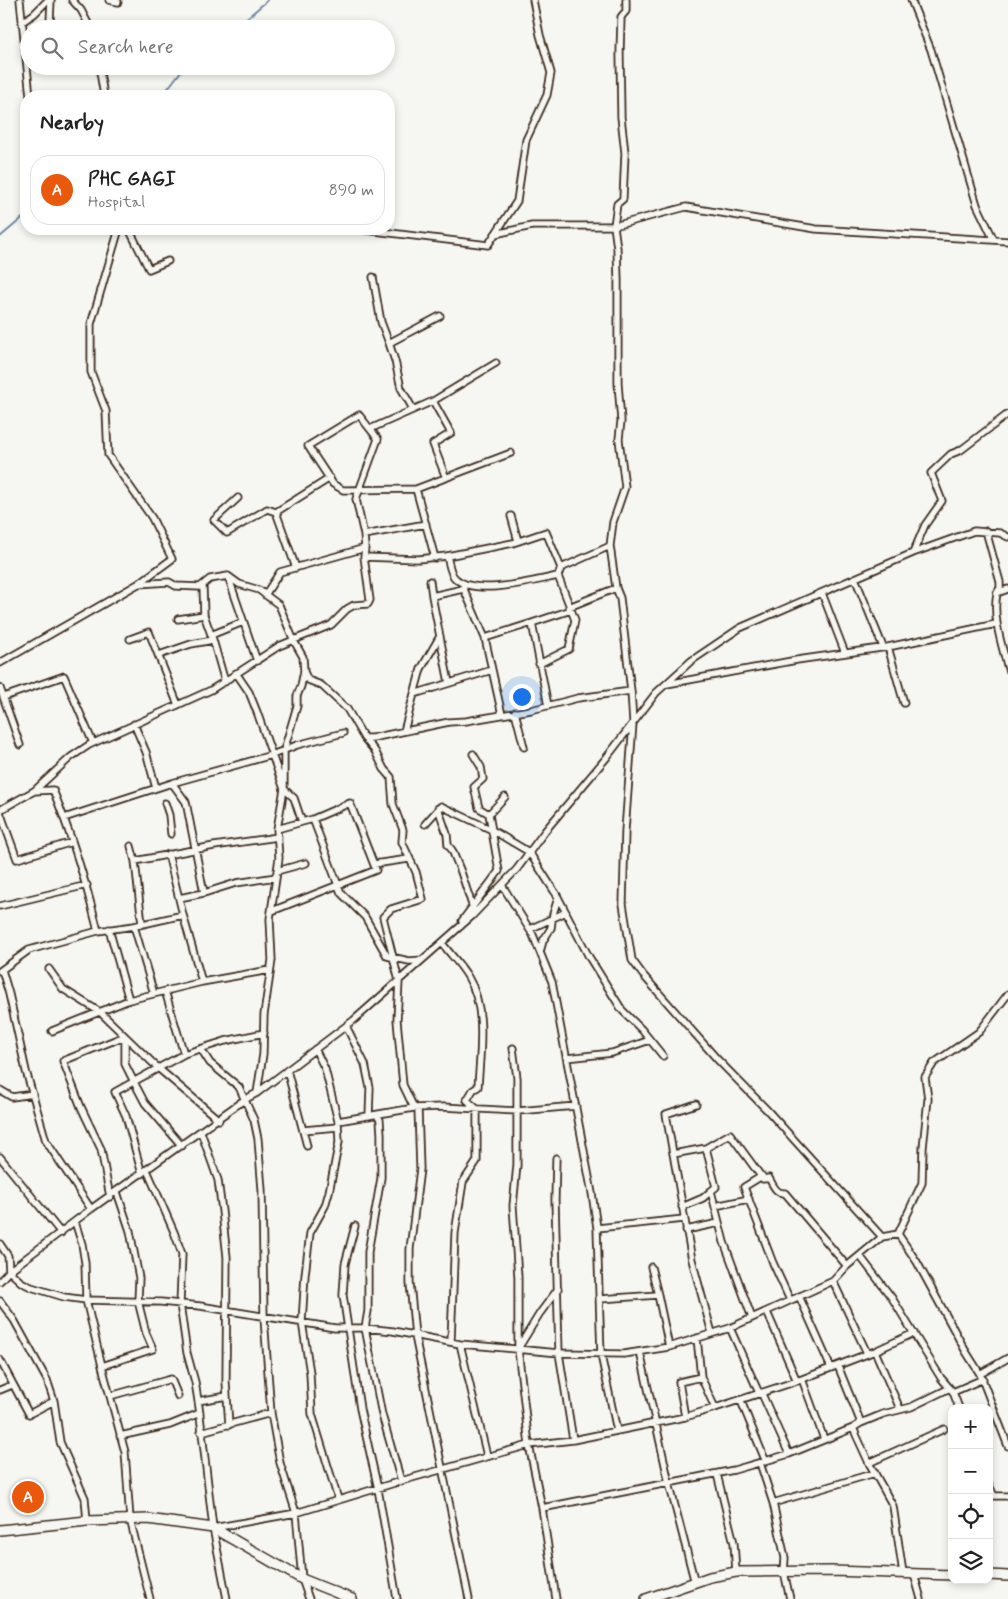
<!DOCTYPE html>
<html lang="en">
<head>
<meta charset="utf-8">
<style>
  :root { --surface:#fff; --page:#f2f2f2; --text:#222; --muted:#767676; --line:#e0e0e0; --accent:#ea580c }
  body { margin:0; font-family:Mynerve,sans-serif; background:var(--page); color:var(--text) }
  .controls { position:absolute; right:15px; bottom:15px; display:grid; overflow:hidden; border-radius:10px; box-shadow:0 2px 8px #0003 }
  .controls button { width:45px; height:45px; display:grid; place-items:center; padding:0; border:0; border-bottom:1px solid var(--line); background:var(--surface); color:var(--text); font:25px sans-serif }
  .you { position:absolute; left:521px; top:696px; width:18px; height:18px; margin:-12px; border:4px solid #fff; border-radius:50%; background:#1a73e8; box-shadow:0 0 0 8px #1a73e833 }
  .badge { display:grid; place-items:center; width:32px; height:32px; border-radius:50%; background:var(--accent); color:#fff; font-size:16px; font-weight:700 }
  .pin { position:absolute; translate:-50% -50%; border:2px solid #fff; box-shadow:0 1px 5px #0006 }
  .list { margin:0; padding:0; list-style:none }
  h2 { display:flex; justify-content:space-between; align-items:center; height:65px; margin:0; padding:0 20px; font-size:21px }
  h2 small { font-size:16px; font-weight:400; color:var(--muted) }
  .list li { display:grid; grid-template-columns:32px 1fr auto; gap:15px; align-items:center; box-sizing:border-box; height:70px; margin:0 10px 10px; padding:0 10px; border:1px solid var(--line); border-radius:20px }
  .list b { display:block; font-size:19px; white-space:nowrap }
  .list p { margin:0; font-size:16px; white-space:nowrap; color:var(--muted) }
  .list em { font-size:16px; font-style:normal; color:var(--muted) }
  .icon { flex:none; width:28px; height:28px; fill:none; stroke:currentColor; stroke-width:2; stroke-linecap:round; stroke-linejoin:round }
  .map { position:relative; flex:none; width:1008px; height:1599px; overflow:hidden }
  .search { position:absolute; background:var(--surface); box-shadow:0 2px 8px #0003; left:20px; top:20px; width:375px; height:55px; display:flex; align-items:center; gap:12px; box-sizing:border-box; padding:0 18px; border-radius:28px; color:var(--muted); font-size:19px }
  .panel { position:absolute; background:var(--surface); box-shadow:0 2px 8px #0003; left:20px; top:90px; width:375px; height:145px; border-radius:20px }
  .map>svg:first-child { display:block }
</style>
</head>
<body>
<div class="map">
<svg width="1008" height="1599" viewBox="0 0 1008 1599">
  <rect width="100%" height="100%" fill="#f6f6f2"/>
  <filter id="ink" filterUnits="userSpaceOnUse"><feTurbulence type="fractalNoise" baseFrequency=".02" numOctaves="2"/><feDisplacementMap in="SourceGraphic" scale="10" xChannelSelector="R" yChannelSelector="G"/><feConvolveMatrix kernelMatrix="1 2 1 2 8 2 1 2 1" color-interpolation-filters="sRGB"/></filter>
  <g filter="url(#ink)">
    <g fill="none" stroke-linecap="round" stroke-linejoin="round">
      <path stroke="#73899e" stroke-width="2" d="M234 29 268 0
        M162 96 185 66
        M0 237 26 215"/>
      <defs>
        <path id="street" d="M20 0 30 96
          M72 0 81 10 91 29
          M109 0 118 2
          M911 0 931 50 977 205 994 240
          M22 22 34 14 48 0
          M46 29 50 22 51 0
          M99 66 104 96
          M119 229 91 324V372L106 411 108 455 152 518 172 559 138 584
          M129 229 149 269 168 261
          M358 229 488 245 517 201 526 140 547 95 551 73 540 35 533 0
          M495 234 532 226H614L686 207 816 229 1008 241
          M373 277 381 322 389 343
          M433 401 496 363
          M413 409 401 388 395 361 389 343 440 316
          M370 429 433 401 451 433 433 444 446 478
          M238 498 214 520 227 533 267 509 276 512
          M511 516 518 541
          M986 531 1000 582V588L997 593
          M364 535 356 499 378 439 359 415 308 446 333 484 343 490 416 489
          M365 548 364 535 426 524
          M913 553 925 525 942 501 931 473 951 454 961 450 1008 414
          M447 556 513 543 546 532 561 568
          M435 558 416 489 511 453
          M296 568 276 512 330 478
          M228 576 257 661
          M558 576 561 568 610 546
          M855 578 883 647
          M430 581 432 596
          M203 586 204 615
          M463 587 485 638
          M616 588 610 546 613 522 625 487 619 439 621 421 618 383V280L617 248 614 226 617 204 623 199 625 153 621 117 620 53 621 17 626 11V0
          M1008 589 997 593C992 618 1002 645 1008 669
          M822 593 845 653
          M265 595 280 572 365 548 364 557 418 559 447 556C449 563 450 574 455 578 474 597 533 581 558 576L575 620 569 649 539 664
          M569 607 616 588 620 598 631 691 633 723 625 831 623 904 632 960 643 975 717 1059 768 1111 882 1237
          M178 619 204 615 213 640
          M211 635 243 622
          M440 636 421 669 414 694 492 670
          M130 639 149 632 178 705
          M888 647 904 703
          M159 655 191 644 213 640 225 682
          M0 663 138 584 169 582 176 586 200 587 210 579 228 576 239 584 259 590 279 605 294 641 303 657 304 671 301 686 297 696V706L284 750V789L294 798 302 822 313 819 341 893 365 917 387 956 409 961 422 960
          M304 672 308 680 321 685 347 709 364 738 375 751 384 769 391 777 393 804 403 830 402 842 416 872 423 899 391 909 383 917 399 981 397 1020 403 1085 414 1108
          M236 673 249 692 257 712 284 789 277 829 279 858 270 919 272 960 264 1015 263 1054 257 1093
          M449 683 432 596 463 589
          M667 684 797 660 888 647 996 624
          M0 688 20 745
          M4 697 64 676 93 743
          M548 706 532 623 571 610
          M515 712 524 747
          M502 715 485 638 532 623
          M134 724 146 752 156 788
          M404 731 414 694
          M364 738H372L449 722 466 721 531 710 578 698 631 691
          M172 783 186 802 204 893
          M34 791 53 790C72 836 86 883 98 931
          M165 803 169 815 171 834
          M438 808 447 834 448 845 452 850 461 872 473 908
          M0 810 34 791 71 757 89 745 211 690 279 646 331 625 347 609 354 605 368 604 370 600 364 557
          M0 812 17 859 72 842
          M489 814 505 797
          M64 818 172 783 272 755 297 745 343 733
          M425 824 441 806 492 830 529 852 558 897 589 957 622 1010 642 1030 663 1056
          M277 829 302 822
          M131 846 135 861 142 924
          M168 854 183 915 202 982
          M135 861 214 846 278 837
          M374 864 409 859
          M277 871 306 863
          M502 885 533 935 552 982 592 1193 597 1228 601 1355 617 1431
          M179 898 204 893 236 883 276 877
          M0 906 87 885
          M272 911 376 870 350 803 313 819
          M462 921 499 871 489 814 479 808 474 787 483 779 481 767 473 754
          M134 926 154 994
          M109 929 129 1000
          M530 929 566 912
          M442 943C450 954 461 965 468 977 487 1008 480 1052 478 1087L473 1090 467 1100 477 1109V1161L463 1182 455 1233 451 1342
          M540 952 543 941 551 928 553 914 558 898
          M49 969 63 989 100 1012 158 1068 219 1120
          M2 970 9 994 26 1071 46 1141 91 1209
          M0 971 29 950 98 931 134 926 183 915
          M165 991 184 1054
          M1008 994 979 1032 934 1063 925 1077 928 1099 923 1148 922 1183 898 1234 917 1262 965 1350 980 1374 1008 1446
          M346 1026 365 1064 370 1088 369 1116
          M52 1031 129 1000 202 982 270 970
          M513 1048 517 1078V1165L513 1206 518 1277V1349L529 1445 542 1508 556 1599
          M201 1049 210 1063 239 1087 254 1120 258 1139 262 1190 264 1318 271 1413 280 1463 296 1513 302 1579 309 1599
          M315 1049 325 1069 338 1121 339 1142 329 1192 325 1206 310 1233 305 1275 302 1322 310 1373 312 1414 338 1499
          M567 1058 612 1053 650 1040
          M287 1070 307 1146
          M0 1090 12 1097 33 1094
          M696 1104 666 1114 692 1260 712 1333
          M418 1108 420 1169 410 1249V1283L415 1336 469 1599
          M377 1115 380 1120 381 1134V1178L368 1252V1311L365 1328 382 1415 401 1481
          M338 1121 414 1108 443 1107 518 1111 576 1106
          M303 1130 338 1127
          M201 1132 218 1180 222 1211 227 1257 226 1382 229 1425
          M673 1154 706 1148
          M0 1157 61 1233
          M556 1158 555 1199 559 1353 573 1440
          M147 1170 174 1232 182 1254 180 1304 187 1353 195 1382 199 1407 213 1528 227 1599
          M142 1174 126 1116 115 1092 184 1054 225 1041 264 1033
          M762 1176 744 1187 773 1263 790 1300
          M110 1197 101 1149 81 1107 63 1061 125 1036V1064L134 1082 145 1103 182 1146
          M715 1206 749 1199
          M682 1207 703 1198 711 1191
          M75 1222 82 1244 85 1263 86 1300 102 1366 125 1452 130 1519 150 1599
          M355 1226 345 1264 343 1295 360 1409 378 1489 397 1599
          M597 1228 684 1219
          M686 1230 719 1223
          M0 1244 8 1256 9 1271 21 1282 31 1287 64 1297 86 1300 161 1302 200 1306 335 1328H365L393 1331 460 1344 559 1353 624 1354 669 1347 730 1328 833 1281 847 1266 882 1237 898 1234
          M860 1256 892 1298 941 1378 953 1392 959 1408
          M651 1267 658 1295
          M0 1281 9 1271 91 1209 244 1100 257 1093 354 1020 472 916 517 869 545 831 607 757 656 693 691 661 740 628 913 553 974 531 1000 533 1008 537
          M833 1281 867 1353
          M799 1296 831 1368
          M600 1299 658 1295 669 1347
          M0 1301 14 1320 47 1380 54 1401 60 1442 85 1498 87 1521
          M767 1312 797 1381
          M752 1318 724 1242 711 1191 716 1187 706 1148 730 1134 763 1179 769 1178C773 1185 776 1194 785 1193L847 1266
          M730 1328 759 1393
          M697 1338 701 1377 715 1408
          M460 1344 487 1456
          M519 1347 540 1313 558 1289
          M875 1351 900 1409
          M640 1352 669 1483 695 1583
          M0 1360 29 1414 54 1401
          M102 1366 153 1349 146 1333 138 1301 139 1278 130 1231 117 1192
          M838 1366 861 1423
          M980 1374 1008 1358
          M802 1379 824 1439
          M0 1390 12 1385
          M761 1392 789 1454
          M953 1392 983 1379
          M110 1396 171 1379 178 1396
          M198 1401 227 1396
          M741 1401 766 1462
          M685 1417 679 1382 701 1377
          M853 1428 869 1463 893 1506 903 1573
          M201 1432 271 1413
          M120 1436 170 1425 200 1413
          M760 1463 773 1503 785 1558 784 1572 790 1599
          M869 1463 944 1429
          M717 1474 734 1543 736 1572
          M989 1485 994 1496H1008
          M773 1503 875 1473
          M542 1508 734 1470 789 1454 853 1428 861 1423 883 1414 911 1407 950 1388
          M213 1528 296 1513 401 1481 529 1445 573 1440 685 1417 715 1408 797 1381 875 1351 914 1333
          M914 1574 921 1599"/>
        <path id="secondary" d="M0 1530 87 1521 148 1519 213 1528 302 1579 352 1599
          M989 1575 1008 1576
          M646 1599 710 1577 736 1572 832 1571 952 1575"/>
      </defs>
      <use href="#street" stroke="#3b2a1e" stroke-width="9"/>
      <use href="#secondary" stroke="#3b2a1e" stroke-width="12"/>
      <use href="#street" stroke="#f6f6f2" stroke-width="5.5"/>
      <use href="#secondary" stroke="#f6f6f2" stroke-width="9"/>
    </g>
  </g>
</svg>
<div class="controls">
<button>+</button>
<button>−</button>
<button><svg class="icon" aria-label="locate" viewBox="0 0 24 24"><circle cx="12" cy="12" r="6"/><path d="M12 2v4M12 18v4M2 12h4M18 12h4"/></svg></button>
<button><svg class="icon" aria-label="layers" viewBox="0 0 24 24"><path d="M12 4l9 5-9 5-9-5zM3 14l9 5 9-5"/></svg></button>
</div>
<div class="you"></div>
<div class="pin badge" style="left:28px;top:1497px">A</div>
<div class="search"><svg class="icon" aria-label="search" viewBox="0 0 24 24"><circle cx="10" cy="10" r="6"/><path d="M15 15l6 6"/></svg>Search here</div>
<section class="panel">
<h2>Nearby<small></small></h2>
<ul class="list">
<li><span class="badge">A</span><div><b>PHC GAGI</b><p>Hospital</p></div><em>890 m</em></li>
</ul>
</section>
</div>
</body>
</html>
